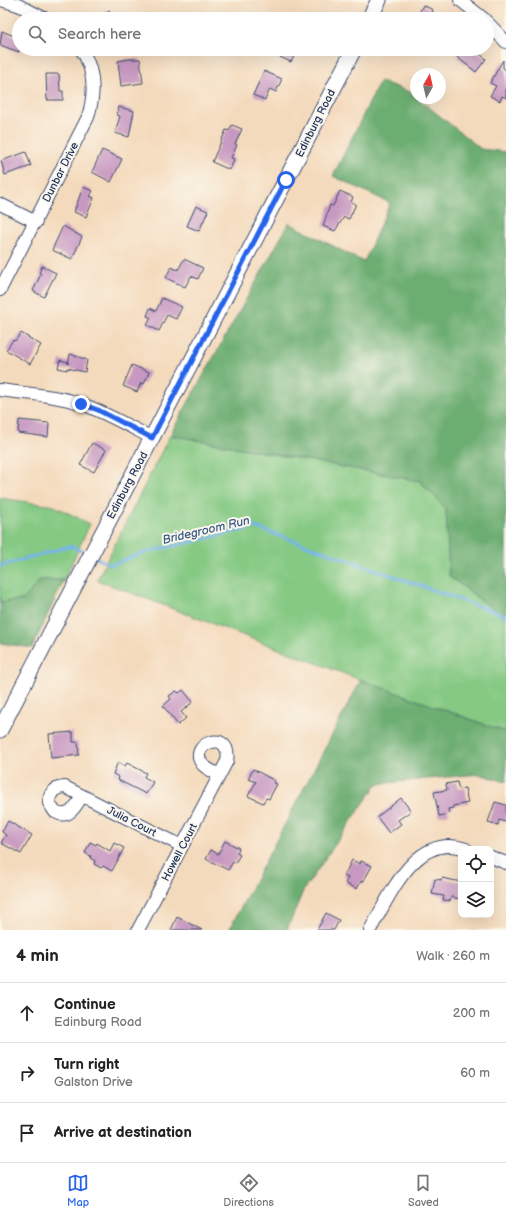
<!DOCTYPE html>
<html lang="en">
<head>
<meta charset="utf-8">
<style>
  :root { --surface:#fff; --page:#f2f2f2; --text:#222; --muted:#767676; --line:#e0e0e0; --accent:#2563eb }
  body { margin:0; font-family:"Balsamiq Sans",sans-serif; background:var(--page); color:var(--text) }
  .controls { position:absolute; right:12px; bottom:12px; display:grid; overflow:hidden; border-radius:8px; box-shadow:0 4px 16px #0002 }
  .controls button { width:36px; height:36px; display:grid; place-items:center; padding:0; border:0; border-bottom:1px solid var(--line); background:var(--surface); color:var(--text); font:20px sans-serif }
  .compass { position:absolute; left:410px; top:68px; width:36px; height:36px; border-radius:50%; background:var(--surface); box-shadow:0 4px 16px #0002; rotate:8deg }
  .stop { position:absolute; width:12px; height:12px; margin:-9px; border:3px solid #2563eb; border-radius:50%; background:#fff }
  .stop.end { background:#2563eb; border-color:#fff; box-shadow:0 1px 4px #0008 }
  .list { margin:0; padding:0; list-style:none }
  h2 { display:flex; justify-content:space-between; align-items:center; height:52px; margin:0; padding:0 16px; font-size:17px }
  h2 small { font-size:13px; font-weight:400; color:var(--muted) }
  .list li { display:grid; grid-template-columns:26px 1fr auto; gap:12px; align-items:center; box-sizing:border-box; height:60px; padding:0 16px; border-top:1px solid var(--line) }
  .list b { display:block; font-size:15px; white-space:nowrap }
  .list p { margin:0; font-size:13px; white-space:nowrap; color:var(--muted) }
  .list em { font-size:13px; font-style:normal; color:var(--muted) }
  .icon { flex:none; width:22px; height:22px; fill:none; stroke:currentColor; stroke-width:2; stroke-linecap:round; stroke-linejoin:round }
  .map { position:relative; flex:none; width:506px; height:930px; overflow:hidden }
  .search { position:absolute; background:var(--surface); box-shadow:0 4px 16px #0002; left:12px; right:12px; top:12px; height:44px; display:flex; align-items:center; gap:10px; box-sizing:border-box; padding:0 14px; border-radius:22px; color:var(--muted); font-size:15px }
  .sheet { height:232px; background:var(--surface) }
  nav { display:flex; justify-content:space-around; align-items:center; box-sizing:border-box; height:56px; border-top:1px solid var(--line); background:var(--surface); font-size:11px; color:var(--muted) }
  nav a { display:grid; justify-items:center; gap:2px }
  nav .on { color:var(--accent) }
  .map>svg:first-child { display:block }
</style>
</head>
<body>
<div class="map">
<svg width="506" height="930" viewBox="0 0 506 930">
  <rect width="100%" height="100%" fill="#fbf7ec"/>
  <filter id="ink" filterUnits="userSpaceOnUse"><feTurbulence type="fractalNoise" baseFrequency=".025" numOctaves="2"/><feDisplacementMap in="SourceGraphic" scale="8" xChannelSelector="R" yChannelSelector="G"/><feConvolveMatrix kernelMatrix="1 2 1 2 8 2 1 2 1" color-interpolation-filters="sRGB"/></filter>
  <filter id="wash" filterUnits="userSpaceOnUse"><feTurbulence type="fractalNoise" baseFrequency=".012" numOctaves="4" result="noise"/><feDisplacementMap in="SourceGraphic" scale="16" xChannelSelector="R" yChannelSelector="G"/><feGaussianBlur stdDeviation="0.9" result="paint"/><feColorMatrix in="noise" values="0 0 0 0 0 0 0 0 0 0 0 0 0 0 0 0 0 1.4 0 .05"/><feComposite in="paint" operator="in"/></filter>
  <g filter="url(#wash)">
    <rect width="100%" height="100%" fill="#f4dabc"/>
    <path fill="#85c983" stroke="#507c70" d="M170 435 420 481 446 509 449 576 506 619V732L361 680 97 580Z
      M0 498 54 506 90 524 64 580H41L23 600 0 602Z"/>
    <path fill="#6cad71" stroke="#446e68" d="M380 81 410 92 481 149 506 152V619L449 576 446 509 420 481 170 435 289 223 364 262 390 203 333 176Z
      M40 580H64L32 648 0 643V602L23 600Z
      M361 680 506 732V782L479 774 377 784 303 891 287 930H229Z"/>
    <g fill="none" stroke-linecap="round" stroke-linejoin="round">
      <path stroke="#75b4e8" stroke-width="3" d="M94 557 111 565 143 553 255 527 506 616
        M0 566 70 546 87 553"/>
    </g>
    <g id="blocks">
      <path fill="#c798c1" d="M423 5 433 10 432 13 445 19H416Z
        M109 10 116 19H97Z
        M2 31 19 38V52L0 45Z
        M284 49H298L291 62 280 57Z
        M463 49H474L486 59 476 72 457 57Z
        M129 59H140L143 83 121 86 118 61Z
        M503 60V68L506 70V98L502 96 500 101 490 96 496 86 490 83Z
        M264 71 282 79 276 92 270 89 265 100 253 95Z
        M46 74H59L60 91H63V100H47Z
        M119 107 134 111 129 137 115 133 120 116 117 115Z
        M232 125 242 129 235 144 237 145 231 158 234 159 230 170 212 162 226 130 229 131Z
        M102 150 122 159 111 182 92 172Z
        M26 152 31 166 5 175 1 161Z
        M83 187 93 191 90 196 94 198 86 217 74 212Z
        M340 191 353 197 351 202 356 204 349 219 344 217 335 231 323 226 330 205 333 206Z
        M196 206 208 211 199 231 187 226Z
        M63 226 82 237 72 259 52 250Z
        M184 259 203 268 198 279 191 276 185 287 166 278 171 267 178 270Z
        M42 266 56 273 44 297 33 291 41 274 39 273Z
        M162 298 182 307 176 319 167 315 159 331 147 325 151 318 147 316 150 308 156 311Z
        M21 333 41 345 30 364 6 350 13 340 15 341Z
        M70 354 87 360 85 372 67 368V370L58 368 60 360 68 362V364Z
        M132 365 149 372 144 384 141 383 137 392 123 386Z
        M19 420 49 423 48 437 18 433Z
        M92 443 106 450 94 472 80 465Z
        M183 690 193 702 181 712 186 718 178 725 163 706 171 699 169 696 176 691 179 693Z
        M73 732V742H78L79 755 51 758 49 734Z
        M118 762 125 766 127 763 146 773 144 777 153 782 146 794 118 780 119 777 113 774Z
        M253 769 275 781 274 783 277 784 269 799 266 798 263 803 248 796 256 782 248 779Z
        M457 782 459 789 465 788 468 803 453 806V808L448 809 449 814 439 816 434 792 447 790 446 784Z
        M401 798 411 811 398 820 401 824 389 833 377 817Z
        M495 802 506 805V822L499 820 498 825 488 822Z
        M8 821 32 835 21 854 1 843 6 835 2 832Z
        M225 841 239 848 237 853 240 855 235 863 233 862 228 870 206 859 211 850 218 854Z
        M90 842 96 845 97 843 110 851 114 843 124 848 112 871 103 866 101 868 94 864 95 861 90 858 91 856 85 853Z
        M352 860 360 864 361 861 372 866 363 882 361 881 357 889 345 883 348 878 344 876Z
        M442 878 461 882V899L451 897 450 901 443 900 444 896 432 894 435 879 441 880Z
        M326 913 339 920 334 930H317Z
        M177 917 202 930H171Z"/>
    </g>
  </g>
  <g filter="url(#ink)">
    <use href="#blocks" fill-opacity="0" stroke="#3c496c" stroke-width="1"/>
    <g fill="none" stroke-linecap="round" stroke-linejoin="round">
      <defs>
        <path id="minor" d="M1 0 18 5 46 19
          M460 0 484 19
          M487 22 506 42
          M0 204 36 222
          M0 290 88 117C95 94 95 70 81 49
          M0 390C27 394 56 395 82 404 106 413 129 426 152 438
          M82 796C76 806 69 820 55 812L49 803C49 793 55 787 65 787L182 846
          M491 857 506 863
          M138 930 227 761C233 727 185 744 203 765 207 769 214 772 219 775
          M370 930C390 896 415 831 466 849"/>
        <path id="major" d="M369 19 379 0
          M0 730 354 49"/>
      </defs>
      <use href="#minor" stroke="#3c496c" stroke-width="14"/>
      <use href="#major" stroke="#3c496c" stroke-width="17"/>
      <use href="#minor" stroke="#fff" stroke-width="12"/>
      <use href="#major" stroke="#fff" stroke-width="15"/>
    </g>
  </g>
  <g fill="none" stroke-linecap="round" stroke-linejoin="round" filter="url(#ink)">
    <path stroke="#2563eb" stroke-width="5" d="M81 404 98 410 152 438 286 180"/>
  </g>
  <g text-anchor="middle" stroke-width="4" stroke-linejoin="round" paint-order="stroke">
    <g font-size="11" fill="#1b2f5e" stroke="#fbf7ec">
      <text transform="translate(315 123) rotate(-63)" y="4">Edinburg Road</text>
      <text transform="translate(60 172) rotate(-63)" y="4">Dunbar Drive</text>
      <text transform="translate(127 485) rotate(-62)" y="4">Edinburg Road</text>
      <text transform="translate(132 821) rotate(27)" y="4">Julia Court</text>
      <text transform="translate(179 852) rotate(-62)" y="4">Howell Court</text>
    </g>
    <g font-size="12" font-style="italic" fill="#365787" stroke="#fbf7ec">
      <text transform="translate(206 530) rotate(-13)" y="4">Bridegroom Run</text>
    </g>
  </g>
</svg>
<div class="controls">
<button><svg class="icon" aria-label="locate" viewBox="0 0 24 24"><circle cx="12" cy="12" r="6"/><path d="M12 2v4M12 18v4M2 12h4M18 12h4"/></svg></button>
<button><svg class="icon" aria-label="layers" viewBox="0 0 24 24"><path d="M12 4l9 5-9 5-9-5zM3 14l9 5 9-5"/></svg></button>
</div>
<svg class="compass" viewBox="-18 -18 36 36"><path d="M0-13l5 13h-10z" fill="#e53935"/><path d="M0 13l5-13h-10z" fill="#767676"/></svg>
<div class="stop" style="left:286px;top:180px"></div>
<div class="stop end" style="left:81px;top:404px"></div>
<div class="search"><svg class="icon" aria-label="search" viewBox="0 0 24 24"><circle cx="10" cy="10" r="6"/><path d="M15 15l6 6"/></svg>Search here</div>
</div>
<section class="sheet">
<h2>4 min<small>Walk · 260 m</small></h2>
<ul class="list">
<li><svg class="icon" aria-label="ahead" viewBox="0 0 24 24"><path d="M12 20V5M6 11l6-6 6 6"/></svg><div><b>Continue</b><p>Edinburg Road</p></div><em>200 m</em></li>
<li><svg class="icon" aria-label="right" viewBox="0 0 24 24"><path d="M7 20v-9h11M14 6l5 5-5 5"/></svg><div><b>Turn right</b><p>Galston Drive</p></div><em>60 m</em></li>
<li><svg class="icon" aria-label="arrive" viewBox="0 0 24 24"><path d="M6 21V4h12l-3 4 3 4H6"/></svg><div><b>Arrive at destination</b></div></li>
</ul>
</section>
<nav>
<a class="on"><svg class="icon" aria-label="map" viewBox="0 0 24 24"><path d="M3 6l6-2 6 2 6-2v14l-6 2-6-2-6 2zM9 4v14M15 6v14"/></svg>Map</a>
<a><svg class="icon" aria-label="directions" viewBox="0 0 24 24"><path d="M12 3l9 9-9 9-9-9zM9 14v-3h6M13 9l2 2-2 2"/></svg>Directions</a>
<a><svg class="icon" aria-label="saved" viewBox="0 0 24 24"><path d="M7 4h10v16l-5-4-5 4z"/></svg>Saved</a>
</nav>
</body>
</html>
